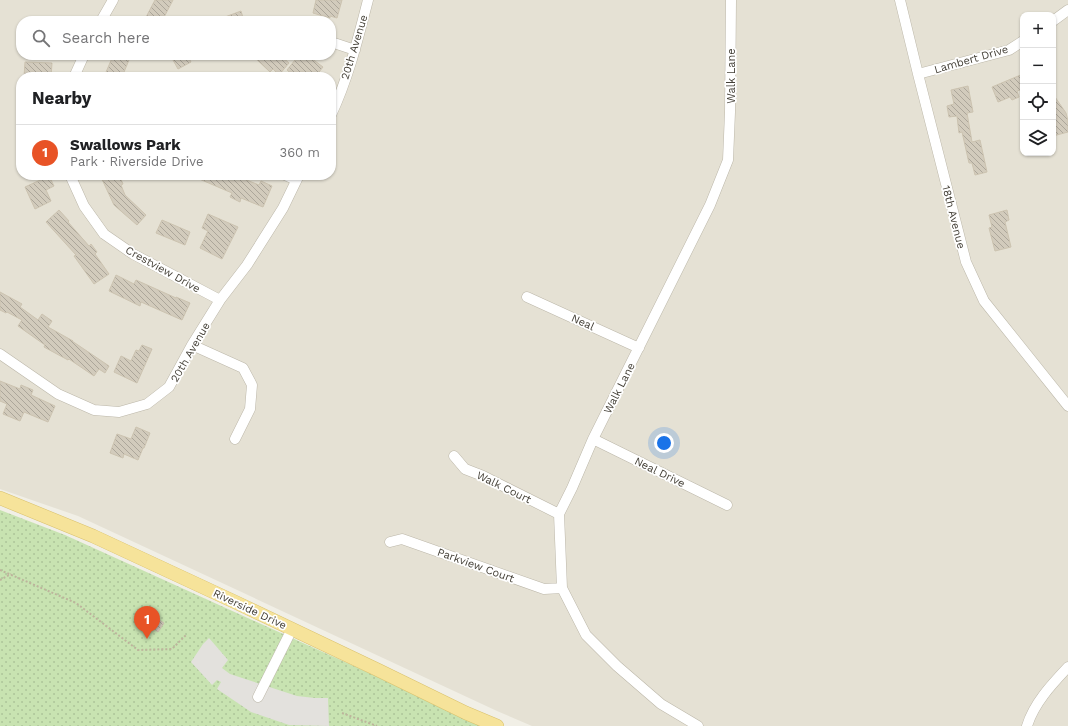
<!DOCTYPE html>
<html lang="en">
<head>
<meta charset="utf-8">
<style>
  :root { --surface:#fff; --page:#f6f6f6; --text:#202124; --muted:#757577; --line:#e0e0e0; --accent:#e85326 }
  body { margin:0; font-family:"Work Sans",sans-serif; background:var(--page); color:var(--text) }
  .controls { position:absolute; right:12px; top:12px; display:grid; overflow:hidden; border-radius:8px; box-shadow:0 1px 3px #0004 }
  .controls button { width:36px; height:36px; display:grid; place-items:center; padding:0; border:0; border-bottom:1px solid var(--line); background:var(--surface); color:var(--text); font:20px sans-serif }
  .you { position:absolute; left:664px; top:443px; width:14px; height:14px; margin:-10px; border:3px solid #fff; border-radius:50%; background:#1a73e8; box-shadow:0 0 0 6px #1a73e833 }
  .badge { display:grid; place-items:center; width:26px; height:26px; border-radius:50%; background:var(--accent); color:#fff; font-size:13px; font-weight:700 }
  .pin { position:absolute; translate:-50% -33px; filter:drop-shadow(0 1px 2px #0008) }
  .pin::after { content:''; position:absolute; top:21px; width:14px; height:12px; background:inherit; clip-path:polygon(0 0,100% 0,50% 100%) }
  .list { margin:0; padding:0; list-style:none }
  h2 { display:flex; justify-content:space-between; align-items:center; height:52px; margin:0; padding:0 16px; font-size:17px }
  h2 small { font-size:13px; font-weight:400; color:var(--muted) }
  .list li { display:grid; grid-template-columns:26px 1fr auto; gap:12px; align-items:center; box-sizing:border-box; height:56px; padding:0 16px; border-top:1px solid var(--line) }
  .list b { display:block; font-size:15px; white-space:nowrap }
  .list p { margin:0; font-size:13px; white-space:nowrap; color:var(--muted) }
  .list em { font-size:13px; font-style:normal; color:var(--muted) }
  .icon { flex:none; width:22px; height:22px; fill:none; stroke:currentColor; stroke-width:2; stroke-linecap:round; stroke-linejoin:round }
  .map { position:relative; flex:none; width:1068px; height:726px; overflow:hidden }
  .search { position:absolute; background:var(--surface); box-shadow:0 1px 3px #0004; left:16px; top:16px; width:320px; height:44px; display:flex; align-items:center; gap:10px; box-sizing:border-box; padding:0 14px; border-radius:16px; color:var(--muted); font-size:15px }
  .panel { position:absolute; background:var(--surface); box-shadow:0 1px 3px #0004; left:16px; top:72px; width:320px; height:108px; border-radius:16px }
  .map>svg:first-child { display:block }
</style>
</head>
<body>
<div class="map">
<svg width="1068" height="726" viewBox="0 0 1068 726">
  <defs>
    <pattern id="park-dots" width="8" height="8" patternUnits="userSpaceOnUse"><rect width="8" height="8" fill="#c8e3b1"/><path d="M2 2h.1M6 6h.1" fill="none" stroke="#adc499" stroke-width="1.8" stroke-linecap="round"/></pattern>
    <pattern id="building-back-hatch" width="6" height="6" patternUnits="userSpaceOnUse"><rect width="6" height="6" fill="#d2cbbc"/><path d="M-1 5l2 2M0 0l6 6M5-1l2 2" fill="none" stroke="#aca69a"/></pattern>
  </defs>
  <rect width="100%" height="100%" fill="#f1efe6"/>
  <path fill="#e5e1d4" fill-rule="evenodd" d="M0 0H1068V726H532L497 711 78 516 0 489ZM1023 15H1053V153H1023ZM21 21H331V55H21ZM21 77H331V175H21Z"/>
  <path fill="url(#park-dots)" d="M0 510 65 535 486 726H0Z"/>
  <path fill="#e3e1dd" d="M209 638 228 660 222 668 230 674 297 696 315 698H328L329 726 289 725 251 712 217 689 221 682 217 680 212 685 191 662 203 644Z"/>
  <path fill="url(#building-back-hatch)" stroke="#ccc3b0" d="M155 0H173L162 21H144Z
    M316 0H342L337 18 330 16V18L313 13Z
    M241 11 244 21H218L217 20Z
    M115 55H131L122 77H104L112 58H114Z
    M180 55H187L191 62 178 69 173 60Z
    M252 55H280L289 63 279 75 273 69 270 72Z
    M299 55H307L323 67 315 77H295L287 70Z
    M25 62 52 63 51 77H24Z
    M1023 74V89L1017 91 1019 97 1012 100 1010 97 998 102 992 87Z
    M968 86 973 112 967 113 972 142 980 140 987 172 975 175 972 163H969L962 132 959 133 957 116 949 117 947 106 954 104 951 90Z
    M1053 94 1066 113 1068 121V132L1053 136Z
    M100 175H119L123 184 121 185 125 195 146 215 137 225 114 205Z
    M190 175H234L259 185 261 181 272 186 263 207 241 198 240 202 230 197 232 193Z
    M49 176 54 186 46 190 51 201 35 209 25 187Z
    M59 210 69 221 68 222 89 246 91 244 97 252 95 254 109 274 94 284 74 256 76 255 46 222Z
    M1007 210 1009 220 1005 222 1011 247 995 251 989 228 992 227 989 215Z
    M208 214 238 227 222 259 200 248 208 231 202 228Z
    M162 220 190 232 185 245 156 233Z
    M116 275 134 284 136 280 176 298V297L190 303 182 320 141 302 140 306 109 291Z
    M0 292 22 304 20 307 38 320 42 314 52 321 48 327 73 341H72L109 366 105 373 99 369 94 376 69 359 68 360 44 347 45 345 18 326 22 320 7 312 6 313 0 310Z
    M142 345 152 349 137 383 114 372 121 356 131 361 136 350 139 351Z
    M0 381 20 389 21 385 33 390 31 395 55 406 48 422 24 412 20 421 3 414 7 404 0 401Z
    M136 427 150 433 144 448H143L138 460 124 454 123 458 110 453 117 434 131 439Z
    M156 618 164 623 158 632 150 626Z"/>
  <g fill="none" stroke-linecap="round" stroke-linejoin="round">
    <defs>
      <path id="minor" d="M900 0 918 74 966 262 984 301 1068 406
        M101 21 113 0
        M1053 21 1068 10
        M331 42 355 50
        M918 74 1009 50 1023 41
        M74 77 84 55
        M331 115C348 79 358 39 368 0
        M70 175 84 206 104 234 133 254 220 300
        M285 175 296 180
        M527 297 639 348
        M192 345 243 368 252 385 250 409 235 439
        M0 354 58 394 94 410 119 412 147 404 169 387 192 345 220 300 247 265 283 208 299 175
        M593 439 727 505
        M454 456 465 469 483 476 559 514
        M390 542 402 539 544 589 562 588
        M258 697 292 629
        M698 726 661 704 617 666 586 635 562 588 559 514 572 488 593 439 710 205 728 160 730 112 731 0
        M1027 726C1034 703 1052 684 1068 667"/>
      <path id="major" d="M0 498 93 536 235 602 378 670 466 713 497 726"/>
    </defs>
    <use href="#minor" stroke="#bcb7a9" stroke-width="11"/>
    <use href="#major" stroke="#d9c16c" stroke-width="14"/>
    <path stroke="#bdb49c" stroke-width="2" stroke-dasharray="2 2" stroke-linecap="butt" d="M0 570 76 603 138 650 172 649 187 634
      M0 580 11 574
      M342 713 377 726"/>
    <use href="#minor" stroke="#fff" stroke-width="10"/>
    <use href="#major" stroke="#f6e39a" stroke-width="13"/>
  </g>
  <g text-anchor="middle" stroke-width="3.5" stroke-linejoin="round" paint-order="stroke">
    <g font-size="11" fill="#433f36" stroke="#fff">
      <text transform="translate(354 47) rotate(-73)" y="4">20th Avenue</text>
      <text transform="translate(971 59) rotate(-16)" y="4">Lambert Drive</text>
      <text transform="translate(731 76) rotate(-90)" y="4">Walk Lane</text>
      <text transform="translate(954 217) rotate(76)" y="4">18th Avenue</text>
      <text transform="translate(163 269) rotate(29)" y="4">Crestview Drive</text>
      <text transform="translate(583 322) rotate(24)" y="4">Neal</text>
      <text transform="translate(190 352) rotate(-60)" y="4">20th Avenue</text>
      <text transform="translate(619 388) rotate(-63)" y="4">Walk Lane</text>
      <text transform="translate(660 472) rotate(26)" y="4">Neal Drive</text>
      <text transform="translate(504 487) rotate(26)" y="4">Walk Court</text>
      <text transform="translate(476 565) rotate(20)" y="4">Parkview Court</text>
      <text transform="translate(250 609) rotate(25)" y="4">Riverside Drive</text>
    </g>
  </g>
</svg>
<div class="controls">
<button>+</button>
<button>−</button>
<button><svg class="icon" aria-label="locate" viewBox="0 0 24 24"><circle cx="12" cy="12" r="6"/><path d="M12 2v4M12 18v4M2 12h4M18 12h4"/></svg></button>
<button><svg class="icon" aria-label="layers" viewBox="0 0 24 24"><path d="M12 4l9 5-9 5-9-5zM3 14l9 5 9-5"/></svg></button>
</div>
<div class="you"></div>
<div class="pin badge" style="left:147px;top:639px">1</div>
<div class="search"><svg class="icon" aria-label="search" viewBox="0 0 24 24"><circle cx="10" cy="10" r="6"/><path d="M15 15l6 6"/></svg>Search here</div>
<section class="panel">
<h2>Nearby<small></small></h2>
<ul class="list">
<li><span class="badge">1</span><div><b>Swallows Park</b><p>Park · Riverside Drive</p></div><em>360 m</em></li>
</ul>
</section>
</div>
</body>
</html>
